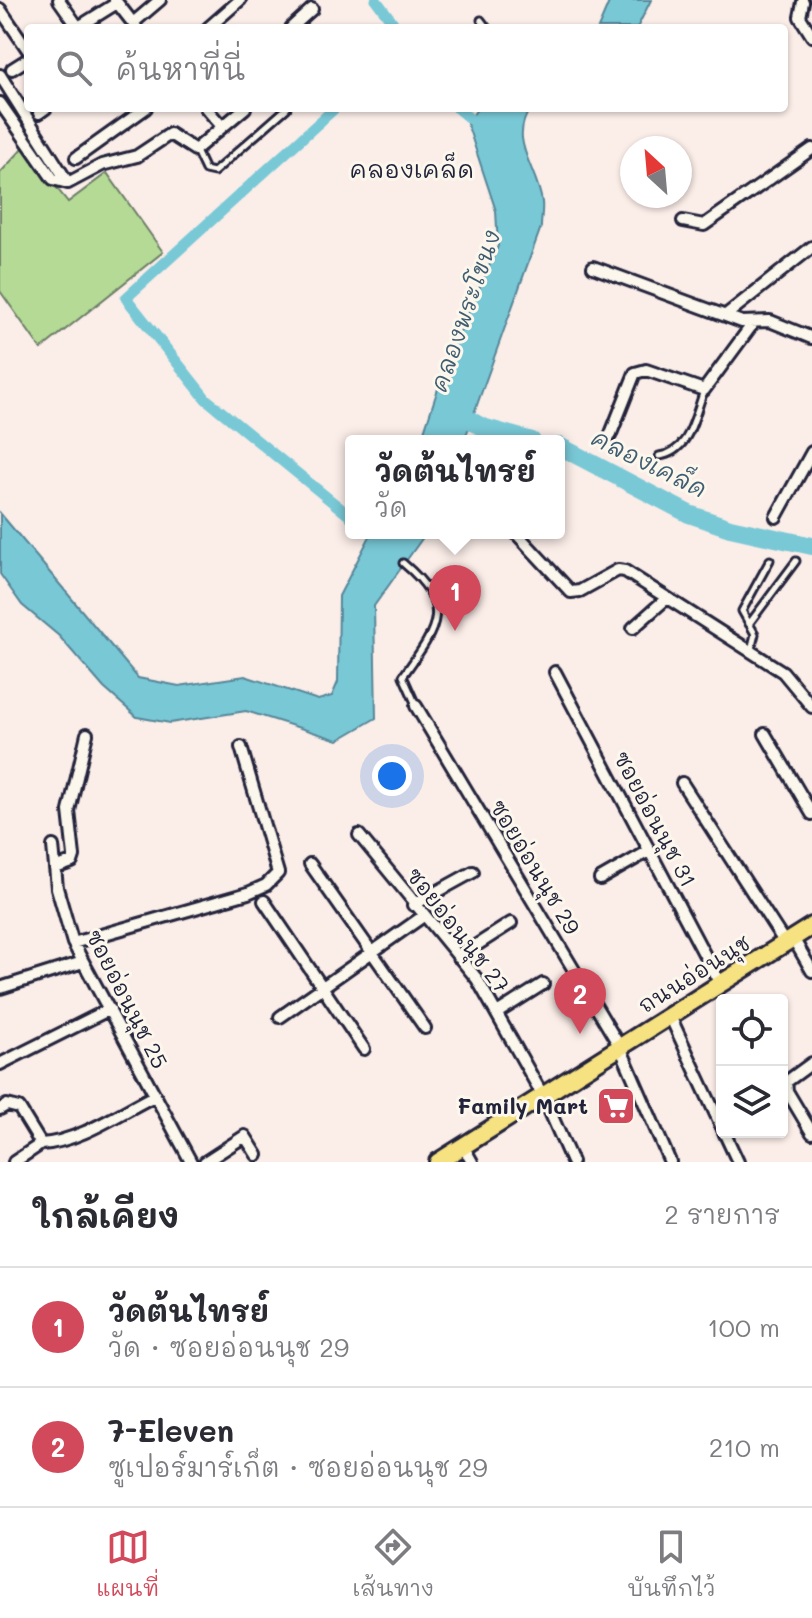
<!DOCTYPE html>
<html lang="th">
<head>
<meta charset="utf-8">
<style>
  :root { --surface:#fff; --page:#f7f7f7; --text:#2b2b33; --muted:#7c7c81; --line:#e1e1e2; --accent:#d1495b }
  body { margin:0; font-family:Mali,"Playpen Sans Thai",sans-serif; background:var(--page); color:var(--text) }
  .controls { position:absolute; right:24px; bottom:24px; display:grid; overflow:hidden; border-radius:8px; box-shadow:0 2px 6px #0004 }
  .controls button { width:72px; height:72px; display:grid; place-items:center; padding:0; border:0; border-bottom:2px solid var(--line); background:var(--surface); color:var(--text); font:40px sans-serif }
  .compass { position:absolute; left:620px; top:136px; width:72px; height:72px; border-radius:50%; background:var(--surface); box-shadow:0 2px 6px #0004; rotate:334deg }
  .you { position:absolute; left:392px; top:776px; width:28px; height:28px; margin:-20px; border:6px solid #fff; border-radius:50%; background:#1a73e8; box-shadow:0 0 0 12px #1a73e833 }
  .badge { display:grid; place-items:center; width:52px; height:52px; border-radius:50%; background:var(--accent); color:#fff; font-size:26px; font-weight:700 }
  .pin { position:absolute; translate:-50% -66px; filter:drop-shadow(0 2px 4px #0008) }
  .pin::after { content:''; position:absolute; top:42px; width:28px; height:24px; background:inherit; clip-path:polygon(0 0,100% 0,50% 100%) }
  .popup { position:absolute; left:345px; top:435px; width:220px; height:104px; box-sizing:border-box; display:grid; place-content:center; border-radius:8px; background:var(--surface); filter:drop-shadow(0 2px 6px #0005); font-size:26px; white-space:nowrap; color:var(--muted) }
  .popup b { font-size:30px; color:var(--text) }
  .popup::after { content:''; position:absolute; left:50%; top:100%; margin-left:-16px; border:16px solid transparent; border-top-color:var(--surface) }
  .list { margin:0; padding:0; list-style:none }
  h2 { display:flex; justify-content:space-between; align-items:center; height:104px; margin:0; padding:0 32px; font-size:34px }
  h2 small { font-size:26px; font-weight:400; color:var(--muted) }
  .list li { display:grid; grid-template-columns:52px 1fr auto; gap:24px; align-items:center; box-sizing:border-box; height:120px; padding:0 32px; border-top:2px solid var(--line) }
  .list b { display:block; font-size:30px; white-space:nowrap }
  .list p { margin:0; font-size:26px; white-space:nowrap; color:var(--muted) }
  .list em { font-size:26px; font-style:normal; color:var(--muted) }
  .icon { flex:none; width:44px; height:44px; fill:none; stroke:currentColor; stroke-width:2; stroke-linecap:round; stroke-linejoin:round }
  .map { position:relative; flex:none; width:812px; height:1162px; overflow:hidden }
  .search { position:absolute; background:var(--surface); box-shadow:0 2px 6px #0004; left:24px; right:24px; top:24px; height:88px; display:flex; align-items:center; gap:20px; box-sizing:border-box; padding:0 28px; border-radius:8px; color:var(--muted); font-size:30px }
  .sheet { height:344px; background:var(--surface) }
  nav { display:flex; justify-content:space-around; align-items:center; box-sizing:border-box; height:112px; border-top:2px solid var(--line); background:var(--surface); font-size:22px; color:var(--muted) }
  nav a { display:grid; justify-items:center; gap:4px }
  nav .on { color:var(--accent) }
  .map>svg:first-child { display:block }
</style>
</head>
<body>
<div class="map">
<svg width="812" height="1162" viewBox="0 0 812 1162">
  <rect width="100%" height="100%" fill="#fbede8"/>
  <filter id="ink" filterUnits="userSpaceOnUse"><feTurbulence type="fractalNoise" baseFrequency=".0125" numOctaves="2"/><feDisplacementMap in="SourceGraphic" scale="16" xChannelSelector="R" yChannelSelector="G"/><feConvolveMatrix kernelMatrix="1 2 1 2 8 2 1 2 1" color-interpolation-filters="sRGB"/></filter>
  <g filter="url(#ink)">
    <path fill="#b5da95" stroke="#6c7e68" stroke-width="2" d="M24 147 68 202 107 173 163 252 41 349 0 291V173Z"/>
    <path fill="#79c8d6" stroke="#568698" stroke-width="2" d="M610 0H651L637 28H598Z
      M478 108H531C507 140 537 167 542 202 543 210 541 219 541 227L464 441H421L447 361 498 246 496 211 467 123Z
      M0 513 138 678 179 686 245 676 318 700 332 696 338 682 339 596 369 538 373 533H426L374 606 376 718 338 740 246 711 170 723 137 717 104 688 59 636 22 605 0 574Z"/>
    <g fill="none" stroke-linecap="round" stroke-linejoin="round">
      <path stroke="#79c8d6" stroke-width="11" d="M376 0 397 28
        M335 108 126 298 206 399 351 517
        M457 108 481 128"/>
      <path stroke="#79c8d6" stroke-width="18" d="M458 413 482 427 532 441
        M559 446 689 514 730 528 812 546"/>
      <defs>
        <path id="service" d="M481 20 487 28
          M196 151 205 170 214 172 287 108
          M659 456C690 452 694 417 704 391
          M403 563C455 607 437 628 403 676L416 705
          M749 624 796 561
          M751 650 755 634 742 611 770 560"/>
        <path id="minor" d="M59 0 78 27
          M115 0 136 27
          M803 2 800 17 812 36
          M0 9 28 50
          M133 23 160 0
          M77 28 117 3
          M208 28 240 0
          M291 28 312 9
          M12 69 28 59
          M0 75 68 183
          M0 103 53 179 68 183 102 165 137 156 170 134 195 150 245 108
          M206 108 219 123
          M39 113 46 108
          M76 158 146 108
          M683 221 704 225 812 149
          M593 267 742 322 770 321 812 338
          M726 315 812 247
          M610 436 635 373 646 370 704 390 754 322
          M776 517 812 452
          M516 533 571 592 580 591 618 570 625 571 783 672 812 707
          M633 628 667 598
          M555 672 720 984
          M416 706 620 1047 670 1162
          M765 734 812 814
          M682 783 785 943
          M359 835 477 979 543 1096
          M53 846 57 888 73 943 191 1162
          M310 864 425 1028
          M55 868 72 862 74 856 69 811 87 734
          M600 879 649 851
          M264 901 364 1049
          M413 905 473 872
          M793 938 812 971
          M73 943 248 893 266 885 278 873 241 747
          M458 957 511 923
          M0 988 83 962
          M497 1013 543 984
          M670 1016 722 1128
          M280 1017 422 917
          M812 1063 786 1082 787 1091 812 1133
          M0 1064 110 1009
          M547 1105 572 1162
          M0 1109 7 1105 19 1108 41 1144 14 1162
          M724 1132 738 1162
          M41 1144C79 1142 121 1112 154 1096
          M463 1146 472 1162
          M205 1162 245 1136 257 1155"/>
        <path id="primary" d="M438 1162 812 926"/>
      </defs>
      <use href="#service" stroke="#22223b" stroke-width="11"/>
      <use href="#minor" stroke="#22223b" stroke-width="16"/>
      <use href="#primary" stroke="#22223b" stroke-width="22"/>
      <use href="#service" stroke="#fbf7ec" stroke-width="5"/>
      <use href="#minor" stroke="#fbf7ec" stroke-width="10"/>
      <use href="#primary" stroke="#f7e281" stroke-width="16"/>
    </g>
  </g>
  <defs>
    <symbol id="supermarket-square" viewBox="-11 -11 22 22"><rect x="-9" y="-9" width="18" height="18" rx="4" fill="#d1495b" stroke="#fbf7ec"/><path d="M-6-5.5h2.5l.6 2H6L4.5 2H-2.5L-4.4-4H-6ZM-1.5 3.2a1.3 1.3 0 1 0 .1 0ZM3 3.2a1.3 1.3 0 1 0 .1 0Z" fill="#fff"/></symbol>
  </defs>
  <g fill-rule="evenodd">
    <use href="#supermarket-square" x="594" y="1084" width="44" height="44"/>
  </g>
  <g text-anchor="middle" stroke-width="6" stroke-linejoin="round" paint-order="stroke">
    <g font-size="22" fill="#22223b" stroke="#fbf7ec">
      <text transform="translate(655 819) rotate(62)" y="8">ซอยอ่อนนุช 31</text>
      <text transform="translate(535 867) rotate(59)" y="8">ซอยอ่อนนุช 29</text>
      <text transform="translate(458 930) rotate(52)" y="8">ซอยอ่อนนุช 27</text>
      <text transform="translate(694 974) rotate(-32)" y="8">ถนนอ่อนนุช</text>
      <text transform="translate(127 999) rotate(63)" y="8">ซอยอ่อนนุช 25</text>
    </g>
    <g font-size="22" font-weight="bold" fill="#22223b" stroke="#fbf7ec" text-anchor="end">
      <text x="588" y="1114">Family Mart</text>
    </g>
    <g font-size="24" fill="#22223b" stroke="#fbf7ec">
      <text x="412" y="178">คลองเคล็ด</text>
    </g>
    <g font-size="24" font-style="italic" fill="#405c71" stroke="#fbf7ec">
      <text transform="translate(466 311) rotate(-71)" y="8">คลองพระโขนง</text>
      <text transform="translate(649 464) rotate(26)" y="8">คลองเคล็ด</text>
    </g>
  </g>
</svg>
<div class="controls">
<button><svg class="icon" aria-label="locate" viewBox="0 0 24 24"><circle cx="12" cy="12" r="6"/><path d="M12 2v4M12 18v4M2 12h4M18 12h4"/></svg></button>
<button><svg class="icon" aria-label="layers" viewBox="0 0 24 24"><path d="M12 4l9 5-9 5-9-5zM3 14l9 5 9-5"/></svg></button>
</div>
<svg class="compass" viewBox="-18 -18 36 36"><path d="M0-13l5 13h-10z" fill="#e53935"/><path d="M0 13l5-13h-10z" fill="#7c7c81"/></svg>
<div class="you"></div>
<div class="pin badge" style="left:455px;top:631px">1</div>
<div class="popup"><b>วัดต้นไทรย์</b>วัด</div>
<div class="pin badge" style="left:580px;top:1034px">2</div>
<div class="search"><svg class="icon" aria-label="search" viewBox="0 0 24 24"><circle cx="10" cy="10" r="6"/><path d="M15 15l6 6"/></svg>ค้นหาที่นี่</div>
</div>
<section class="sheet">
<h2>ใกล้เคียง<small>2 รายการ</small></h2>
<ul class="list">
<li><span class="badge">1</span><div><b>วัดต้นไทรย์</b><p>วัด · ซอยอ่อนนุช 29</p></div><em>100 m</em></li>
<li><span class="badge">2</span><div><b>7-Eleven</b><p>ซูเปอร์มาร์เก็ต · ซอยอ่อนนุช 29</p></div><em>210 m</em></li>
</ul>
</section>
<nav>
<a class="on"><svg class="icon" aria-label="map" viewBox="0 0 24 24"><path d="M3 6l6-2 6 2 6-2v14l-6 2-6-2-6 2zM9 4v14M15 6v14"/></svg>แผนที่</a>
<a><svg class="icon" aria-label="directions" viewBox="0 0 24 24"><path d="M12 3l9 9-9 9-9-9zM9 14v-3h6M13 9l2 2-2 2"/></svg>เส้นทาง</a>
<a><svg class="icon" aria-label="saved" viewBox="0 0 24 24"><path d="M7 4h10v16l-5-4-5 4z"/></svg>บันทึกไว้</a>
</nav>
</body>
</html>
